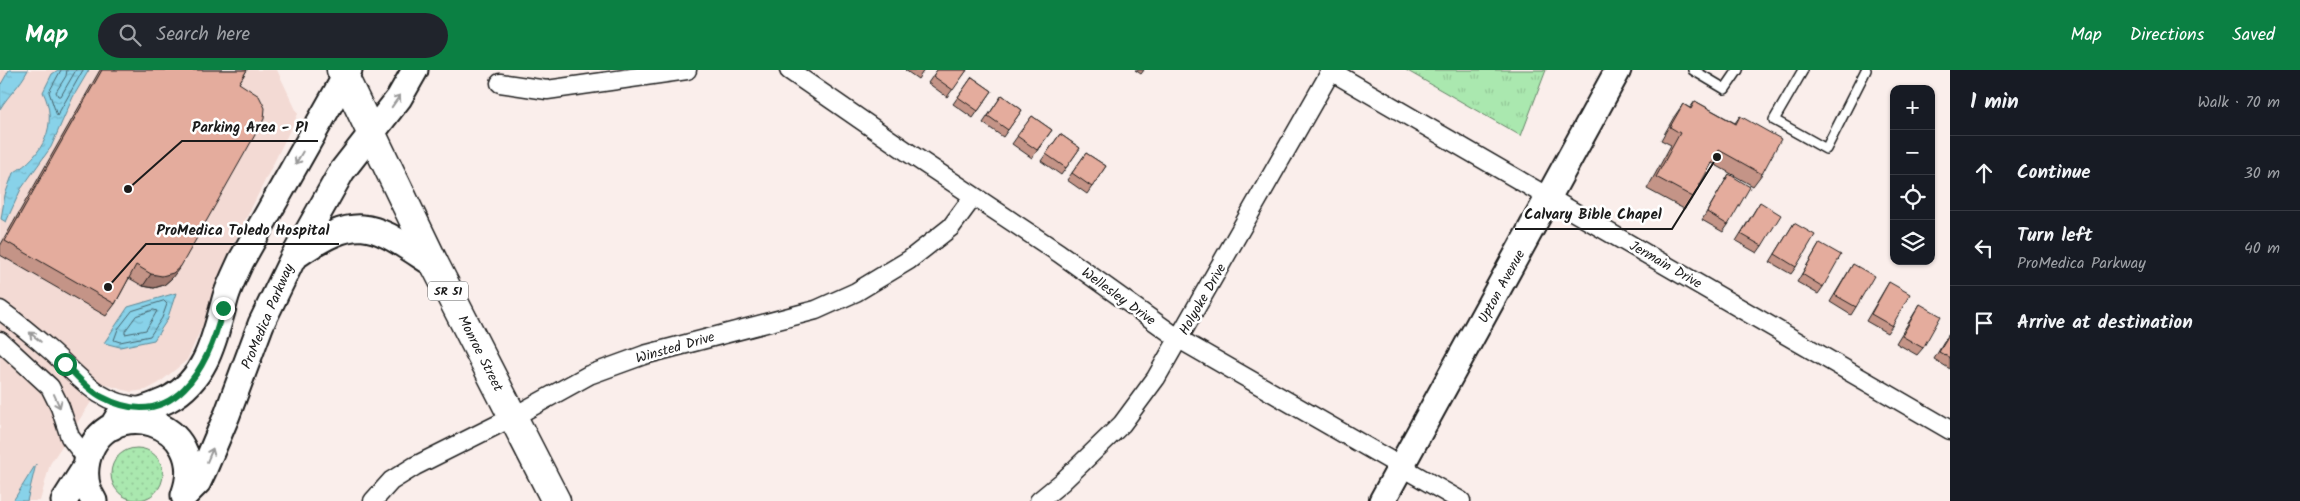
<!DOCTYPE html>
<html lang="en">
<head>
<meta charset="utf-8">
<style>
  :root { --surface:#171b24; --page:#20242c; --text:#f1f3f6; --muted:#9ea1a6; --line:#363941; --accent:#0b8043 }
  body { margin:0; font-family:Kalam,sans-serif; background:var(--page); color:var(--text) }
  .controls { position:absolute; right:15px; top:15px; display:grid; overflow:hidden; border-radius:10px; box-shadow:0 1px 4px #0004 }
  .controls button { width:45px; height:45px; display:grid; place-items:center; padding:0; border:0; border-bottom:1px solid var(--line); background:var(--surface); color:var(--text); font:25px sans-serif }
  .stop { position:absolute; width:15px; height:15px; margin:-11px; border:4px solid #0b8043; border-radius:50%; background:#fff }
  .stop.end { background:#0b8043; border-color:#fff; box-shadow:0 1px 5px #0008 }
  .list { margin:0; padding:0; list-style:none }
  h2 { display:flex; justify-content:space-between; align-items:center; height:65px; margin:0; padding:0 20px; font-size:21px }
  h2 small { font-size:16px; font-weight:400; color:var(--muted) }
  .list li { display:grid; grid-template-columns:32px 1fr auto; gap:15px; align-items:center; box-sizing:border-box; height:75px; padding:0 20px; border-top:1px solid var(--line) }
  .list b { display:block; font-size:19px; white-space:nowrap }
  .list p { margin:0; font-size:16px; white-space:nowrap; color:var(--muted) }
  .list em { font-size:16px; font-style:normal; color:var(--muted) }
  .icon { flex:none; width:28px; height:28px; fill:none; stroke:currentColor; stroke-width:2; stroke-linecap:round; stroke-linejoin:round }
  .map { position:relative; flex:none; width:1950px; height:431px; overflow:hidden }
  header { display:flex; align-items:center; gap:30px; box-sizing:border-box; height:70px; padding:0 25px; background:var(--accent); color:#fff }
  header strong { font-size:24px }
  nav { display:flex; gap:28px; margin-inline-start:auto; font-size:18px }
  .search { width:350px; height:45px; background:var(--page); display:flex; align-items:center; gap:12px; box-sizing:border-box; padding:0 18px; border-radius:28px; color:var(--muted); font-size:19px }
  main { display:flex }
  aside { flex:1; background:var(--surface) }
  .map>svg:first-child { display:block }
</style>
</head>
<body>
<header>
<strong>Map</strong>
<div class="search"><svg class="icon" aria-label="search" viewBox="0 0 24 24"><circle cx="10" cy="10" r="6"/><path d="M15 15l6 6"/></svg>Search here</div>
<nav><a>Map</a><a>Directions</a><a>Saved</a></nav>
</header>
<main>
<div class="map">
<svg width="1950" height="431" viewBox="0 0 1950 431">
  <defs>
    <pattern id="grass-dots" width="8" height="8" patternUnits="userSpaceOnUse" patternTransform="scale(1.25)"><rect width="8" height="8" fill="#aae8af"/><path d="M2 2h.1M6 6h.1" fill="none" stroke="#92c696" stroke-width="1.8" stroke-linecap="round"/></pattern>
    <pattern id="park-tufts" width="24" height="20" patternUnits="userSpaceOnUse" patternTransform="scale(1.25)"><rect width="24" height="20" fill="#aae8af"/><path d="M3 7l-1-3M5 7V3M7 7l1-3M15 17l-1-3M17 17v-4M19 17l1-3" fill="none" stroke="#92c696"/></pattern>
    <pattern id="water-ripples" width="26" height="14" patternUnits="userSpaceOnUse" patternTransform="scale(1.25)"><rect width="26" height="14" fill="#88d2e9"/><path d="M2 4q2-2 4 0t4 0M15 11q2-2 4 0t4 0" fill="none" stroke="#75b4c7"/></pattern>
  </defs>
  <rect width="100%" height="100%" fill="#faeeeb"/>
  <filter id="ink" filterUnits="userSpaceOnUse"><feTurbulence type="fractalNoise" baseFrequency=".02" numOctaves="2"/><feDisplacementMap in="SourceGraphic" scale="10" xChannelSelector="R" yChannelSelector="G"/><feConvolveMatrix kernelMatrix="1 2 1 2 8 2 1 2 1" color-interpolation-filters="sRGB"/></filter>
  <g filter="url(#ink)">
    <path fill="#f3dad4" d="M0 0H277L298 44 227 187 206 248 187 290 159 313 146 320 131 322 103 314 50 394 40 431H0Z"/>
    <path fill="url(#grass-dots)" stroke="#638266" d="M111 404a26 26 0 1 1 52 0a26 26 0 1 1-52 0Z"/>
    <path fill="url(#park-tufts)" stroke="#638266" d="M1406 0H1546L1521 66Z"/>
    <path fill="url(#water-ripples)" stroke="#5d8997" d="M9 0H28C20 16 9 24 0 39V16Z
      M58 0H89L73 27 51 77 21 119 6 152 1 149 5 125 13 103C43 86 59 54 43 22L52 4Z
      M176 223 167 250 154 270 120 277 104 273 128 237Z
      M36 394 27 431H13Z"/>
    <g fill="none" stroke-linecap="round" stroke-linejoin="round">
      <path stroke="#47656e" stroke-width="1" d="M61 0 49 22 57 46 83 0
        M67 0 66 6 56 22 58 26H61L76 0
        M164 231 167 234 162 248 150 266 120 272 114 270 118 259 132 241Z
        M154 240 157 241 146 260 125 264V261L136 246Z"/>
      <defs>
        <path id="lane" d="M1693 0 1725 19 1738 0
          M1803 0 1774 50 1826 79 1866 0"/>
        <path id="street" d="M789 0 909 83 1059 183 1179 269 1461 431
          M1329 0 1950 360
          M500 13 547 20 687 0
          M0 240C18 253 35 267 52 282 82 309 97 333 141 337
          M0 271 50 317 60 337 70 367 87 389
          M373 431 391 411 415 396 513 347 589 305 644 285 816 240 856 222 909 190 951 157 973 127
          M1039 431 1062 412 1122 354 1156 308 1331 1"/>
        <path id="secondary" d="M297 185C362 140 374 156 435 195
          M112 357 118 347C135 342 153 337 169 329 208 308 215 265 226 226 230 214 236 202 241 191L349 0
          M184 426 198 412 205 397 227 345 261 254 293 188 342 101 399 28 415 0
          M64 431 85 398
          M94 431C86 419 84 405 87 391 103 320 212 350 184 425
          M1382 431 1618 0"/>
        <path id="primary" d="M341 0 435 195 556 431"/>
      </defs>
      <use href="#lane" stroke="#1c1c1c" stroke-width="12"/>
      <use href="#street" stroke="#1c1c1c" stroke-width="21"/>
      <use href="#secondary" stroke="#1c1c1c" stroke-width="29"/>
      <use href="#primary" stroke="#1c1c1c" stroke-width="31"/>
      <use href="#lane" stroke="#fff" stroke-width="9"/>
      <use href="#street" stroke="#fff" stroke-width="18"/>
      <use href="#secondary" stroke="#fff" stroke-width="25"/>
      <use href="#primary" stroke="#fff" stroke-width="28"/>
    </g>
    <path fill="#c49487" stroke="#1c1c1c" d="M100 0H247L239 13 172 208 164 215 154 218 143 216 129 208 115 234 106 246 0 185V176Z
      M905 0H924L918 9Z
      M937 0H967L947 27 928 13Z
      M1135 0H1144L1141 4Z
      M972 7 992 21 973 48 953 34Z
      M1002 25 1022 40 1003 67 983 53Z
      M1695 31 1735 53 1740 46 1762 104 1753 116 1712 93 1693 127 1684 139 1647 119 1671 75 1661 70 1674 47 1683 34 1690 38Z
      M1032 46 1052 60 1032 88 1012 74Z
      M1060 64 1080 78 1061 105 1041 91Z
      M1086 83 1106 96 1087 124 1067 110Z
      M1729 104 1728 155 1723 162 1702 150Z
      M1760 132 1762 176 1757 183 1736 171Z
      M1794 153 1796 197 1791 204 1770 192Z
      M1820 173 1823 217 1818 224 1797 212Z
      M1853 194 1856 237 1851 245 1830 232Z
      M1889 212 1892 256 1887 263 1866 251Z
      M1920 234 1923 278 1917 285 1896 273Z
      M1950 262V299L1934 289Z"/>
    <path fill="#a0786e" stroke="#1c1c1c" d="M181 196 172 208 164 215 154 218 143 216 151 204Z"/>
    <path fill="#e4ac9d" stroke="#1c1c1c" d="M102 0H247L239 13 259 26 265 38 264 49 181 196 173 203 162 206 151 204 136 195 115 234 5 171Z
      M937 0H967L953 20 933 6Z
      M972 7 992 21 978 41 958 27Z
      M1002 25 1022 40 1008 60 988 46Z
      M1695 31 1736 54 1740 46 1781 69 1762 104 1719 80 1693 127 1656 107 1680 63 1670 57 1683 34 1691 39Z
      M1032 46 1052 60 1037 80 1017 66Z
      M1060 64 1080 78 1066 98 1046 84Z
      M1086 83 1106 96 1092 117 1072 103Z
      M1729 104 1750 117 1728 155 1707 142Z
      M1760 132 1781 145 1762 176 1741 164Z
      M1794 153 1815 165 1796 197 1775 184Z
      M1820 173 1841 185 1823 217 1802 204Z
      M1853 194 1874 206 1856 237 1835 225Z
      M1889 212 1910 224 1892 256 1871 244Z
      M1920 234 1941 246 1923 278 1902 266Z
      M1950 264V288L1939 282Z"/>
    <defs><path id="oneway-shaft" d="M-6 0H5M1.5-3L5.5 0L1.5 3" fill="none" stroke-width="1.6" stroke-linecap="round" stroke-linejoin="round" transform="scale(1.25)"/></defs>
    <g stroke="#999">
      <use href="#oneway-shaft" transform="translate(396 31) rotate(-55)"/>
      <use href="#oneway-shaft" transform="translate(299 88) rotate(120)"/>
      <use href="#oneway-shaft" transform="translate(35 267) rotate(-140)"/>
      <use href="#oneway-shaft" transform="translate(57 331) rotate(66)"/>
      <use href="#oneway-shaft" transform="translate(210 385) rotate(-67)"/>
    </g>
  </g>
  <g fill="none" stroke-linecap="round" stroke-linejoin="round" filter="url(#ink)">
    <path stroke="#0b8043" stroke-width="6" d="M65 294C76 305 87 319 102 327 174 365 209 296 223 238"/>
  </g>
  <g text-anchor="middle" stroke-width="5" stroke-linejoin="round" paint-order="stroke">
    <rect fill="#fff" stroke="#606060" stroke-width="1" x="428" y="211.5" width="40" height="19" rx="4"/>
    <g font-size="12" font-weight="bold" fill="#1c1c1c">
      <text x="448" y="225">SR 51</text>
    </g>
    <g font-size="14" fill="#1c1c1c" stroke="#fff">
      <text transform="translate(1666 194) rotate(30)" y="5">Jermain Drive</text>
      <text transform="translate(1501 216) rotate(-61)" y="5">Upton Avenue</text>
      <text transform="translate(1119 226) rotate(36)" y="5">Wellesley Drive</text>
      <text transform="translate(1202 229) rotate(-60)" y="5">Holyoke Drive</text>
      <text transform="translate(267 246) rotate(-67)" y="5">ProMedica Parkway</text>
      <text transform="translate(675 277) rotate(-16)" y="5">Winsted Drive</text>
      <text transform="translate(481 283) rotate(63)" y="5">Monroe Street</text>
    </g>
  </g>
  <path fill="none" stroke="#1c1c1c" stroke-width="2" d="M128 119L182 71H318M1717 87L1672 159H1515M108 217L146 174H339"/>
  <g fill="#1c1c1c" stroke="#fff" stroke-width="2">
    <circle cx="128" cy="119" r="5"/>
    <circle cx="1717" cy="87" r="5"/>
    <circle cx="108" cy="217" r="5"/>
  </g>
  <g font-size="15" text-anchor="middle" font-weight="bold" fill="#1c1c1c" stroke="#fff" stroke-width="5" stroke-linejoin="round" paint-order="stroke">
    <text x="250" y="62">Parking Area - P1</text>
    <text x="1593" y="149">Calvary Bible Chapel</text>
    <text x="243" y="165">ProMedica Toledo Hospital</text>
  </g>
</svg>
<div class="controls">
<button>+</button>
<button>−</button>
<button><svg class="icon" aria-label="locate" viewBox="0 0 24 24"><circle cx="12" cy="12" r="6"/><path d="M12 2v4M12 18v4M2 12h4M18 12h4"/></svg></button>
<button><svg class="icon" aria-label="layers" viewBox="0 0 24 24"><path d="M12 4l9 5-9 5-9-5zM3 14l9 5 9-5"/></svg></button>
</div>
<div class="stop" style="left:65px;top:294px"></div>
<div class="stop end" style="left:223px;top:238px"></div>
</div>
<aside>
<h2>1 min<small>Walk · 70 m</small></h2>
<ul class="list">
<li><svg class="icon" aria-label="ahead" viewBox="0 0 24 24"><path d="M12 20V5M6 11l6-6 6 6"/></svg><div><b>Continue</b></div><em>30 m</em></li>
<li><svg class="icon" aria-label="left" viewBox="0 0 24 24"><path d="M17 20v-9H6M10 6l-5 5 5 5"/></svg><div><b>Turn left</b><p>ProMedica Parkway</p></div><em>40 m</em></li>
<li><svg class="icon" aria-label="arrive" viewBox="0 0 24 24"><path d="M6 21V4h12l-3 4 3 4H6"/></svg><div><b>Arrive at destination</b></div></li>
</ul>
</aside>
</main>
</body>
</html>
